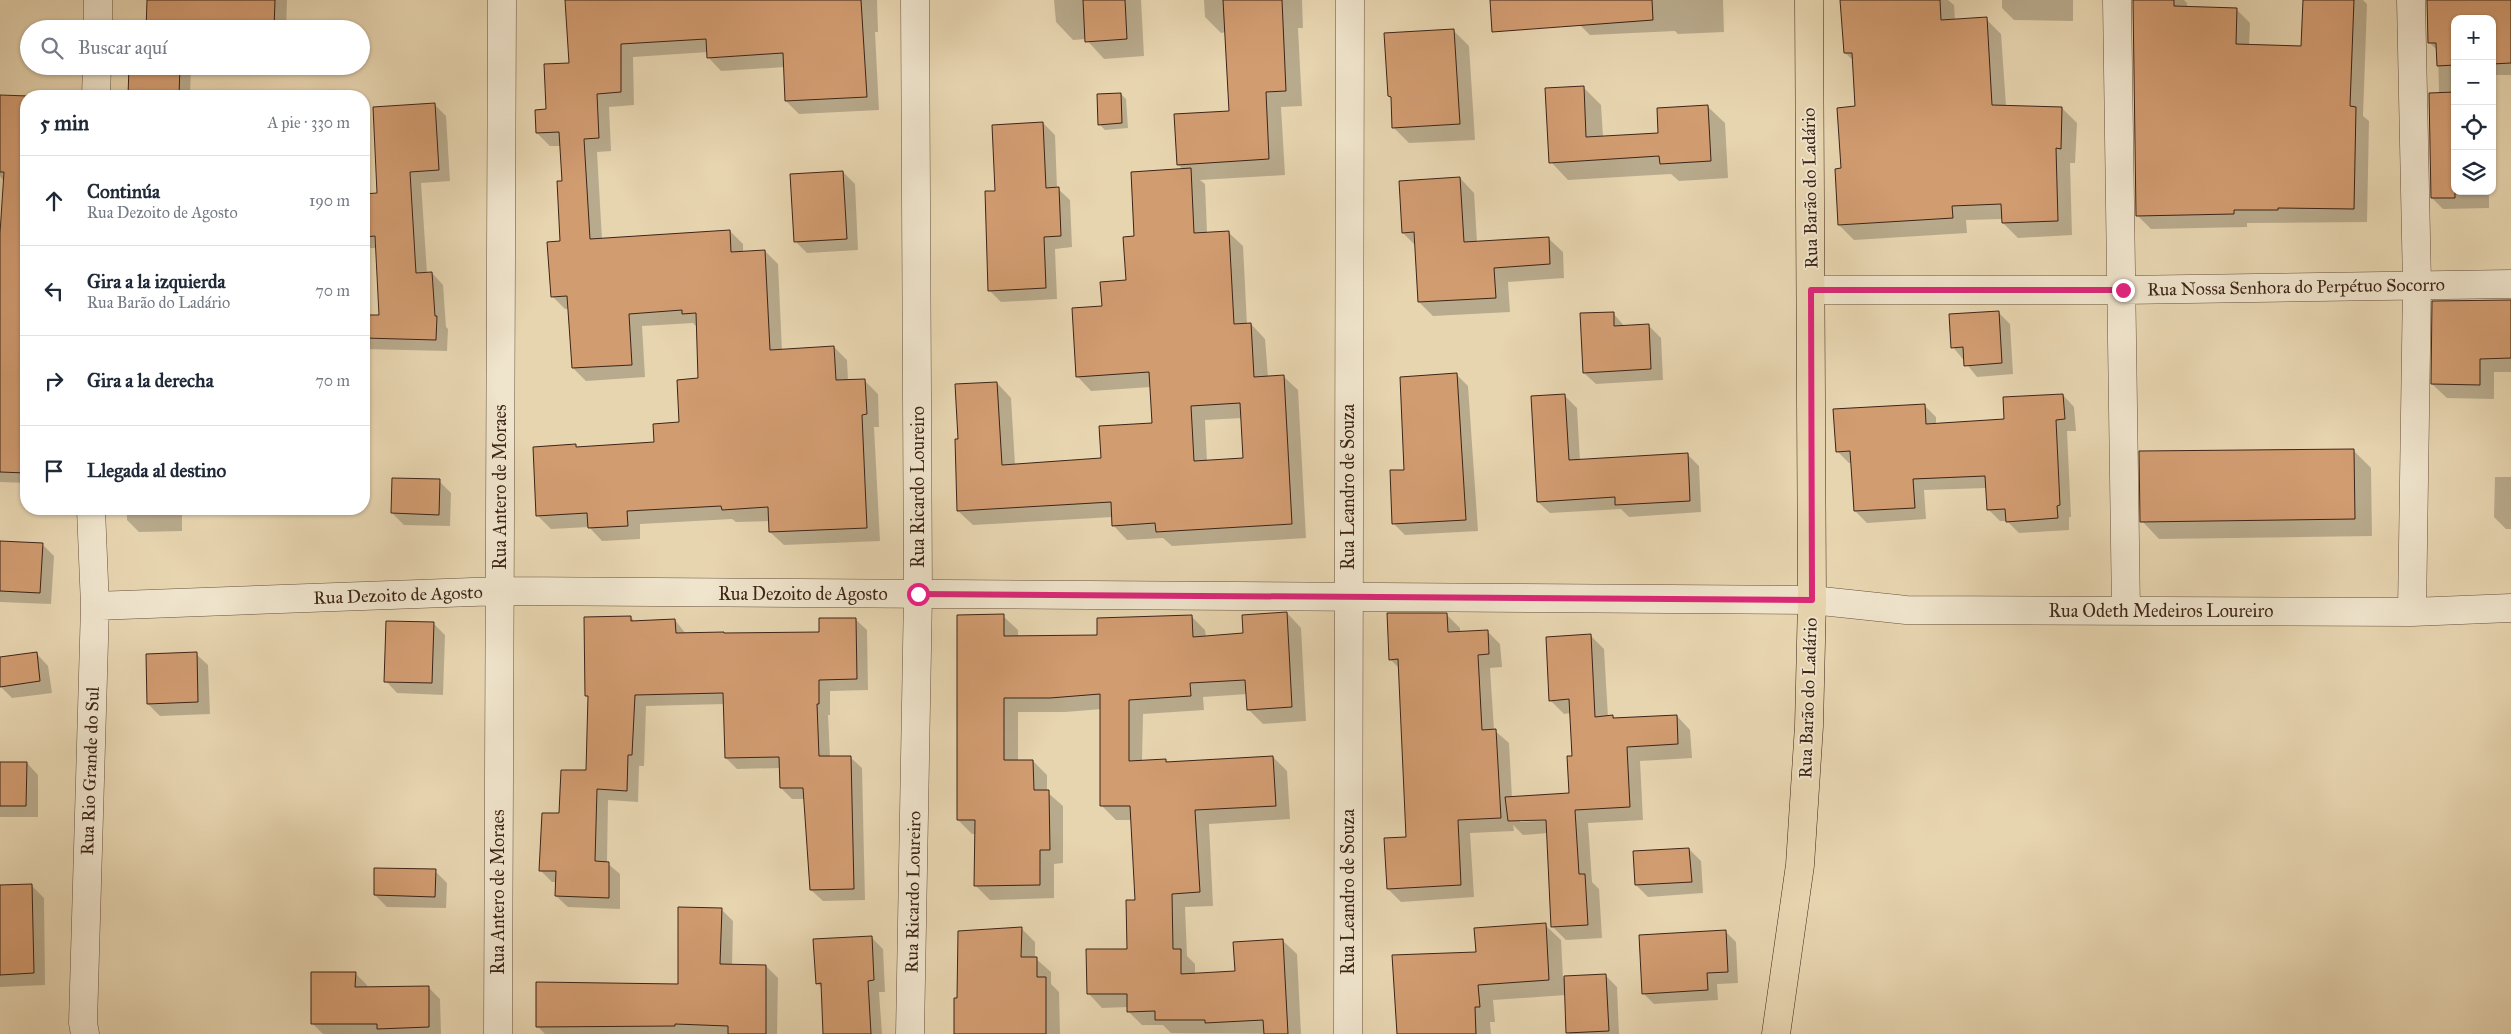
<!DOCTYPE html>
<html lang="es">
<head>
<meta charset="utf-8">
<style>
  :root { --surface:#fff; --page:#f6f6f7; --text:#1f2937; --muted:#747a83; --line:#e0e1e3 }
  body { margin:0; font-family:"IM FELL Great Primer",serif; background:var(--page); color:var(--text) }
  .controls { position:absolute; right:15px; top:15px; display:grid; overflow:hidden; border-radius:10px; box-shadow:0 1px 4px #0004 }
  .controls button { width:45px; height:45px; display:grid; place-items:center; padding:0; border:0; border-bottom:1px solid var(--line); background:var(--surface); color:var(--text); font:25px sans-serif }
  .stop { position:absolute; width:15px; height:15px; margin:-11px; border:4px solid #db2777; border-radius:50%; background:#fff }
  .stop.end { background:#db2777; border-color:#fff; box-shadow:0 1px 5px #0008 }
  .list { margin:0; padding:0; list-style:none }
  h2 { display:flex; justify-content:space-between; align-items:center; height:65px; margin:0; padding:0 20px; font-size:21px }
  h2 small { font-size:16px; font-weight:400; color:var(--muted) }
  .list li { display:grid; grid-template-columns:32px 1fr auto; gap:15px; align-items:center; box-sizing:border-box; height:90px; padding:0 20px; border-top:1px solid var(--line) }
  .list b { display:block; font-size:19px; white-space:nowrap }
  .list p { margin:0; font-size:16px; white-space:nowrap; color:var(--muted) }
  .list em { font-size:16px; font-style:normal; color:var(--muted) }
  .icon { flex:none; width:28px; height:28px; fill:none; stroke:currentColor; stroke-width:2; stroke-linecap:round; stroke-linejoin:round }
  .map { position:relative; flex:none; width:2511px; height:1034px; overflow:hidden }
  .search { position:absolute; background:var(--surface); box-shadow:0 1px 4px #0004; left:20px; top:20px; width:350px; height:55px; display:flex; align-items:center; gap:12px; box-sizing:border-box; padding:0 18px; border-radius:28px; color:var(--muted); font-size:19px }
  .panel { position:absolute; background:var(--surface); box-shadow:0 1px 4px #0004; left:20px; top:90px; width:350px; height:425px; border-radius:20px }
  .map>svg:first-child { display:block }
</style>
</head>
<body>
<div class="map">
<svg width="2511" height="1034" viewBox="0 0 2511 1034">
  <rect width="100%" height="100%" fill="#e7d5b0"/>
  <filter id="stains"><feTurbulence type="fractalNoise" baseFrequency=".004" numOctaves="4"/><feColorMatrix values="0 0 0 0 .2 0 0 0 0 .09 0 0 0 0 .02 0 0 0 .5 -.17"/></filter>
  <radialGradient id="worn" r=".72"><stop offset=".6" stop-color="#630" stop-opacity="0"/><stop offset="1" stop-color="#630" stop-opacity=".3"/></radialGradient>
  <path fill="#0003" fill-rule="evenodd" d="M148 0H287L286 29H148Z
    M566 0H877L878 32H875L879 110 799 114 786 101 785 67 721 71 708 57V52L633 57 634 105 609 107 611 151 597 152 602 240 730 231 743 244V252L765 251 778 264 782 351 834 347 847 360 848 381 864 380 878 394 879 427H874L880 541 784 545 770 532V521L736 522 732 519 640 524V539L602 541 589 527 551 529 538 516 575 446 578 448 655 443 680 423 700 380 697 327 693 323 642 326 645 377 586 381 573 368 569 309H565L552 296 561 242 563 182 561 146H550L537 133 570 64Z
    M1054 0H1141L1144 56 1104 59 1086 39 1073 40 1056 22Z
    M1204 0H1302L1303 28H1298L1302 106 1281 107 1285 175 1200 180 1205 184 1207 233 1228 232 1243 246 1247 325 1251 324 1265 339 1268 377 1283 376 1298 390 1306 538 1172 546 1163 538 1127 540 1113 525V517L973 525 958 511 959 440 997 383 1011 398 1015 465 1102 459 1153 424 1151 387 1091 391 1077 376 1103 307 1127 281 1136 238 1183 170 1178 164 1230 112 1226 32 1221 33 1205 17ZM1242 418 1244 460 1207 462 1205 420Z
    M1578 0H1723L1724 32 1678 34 1675 31 1590 35 1579 24Z
    M1842 0H1948L1954 5 1955 21 1986 19 2001 34 2006 106 2062 108 2077 123 2075 163H2070L2072 235 2018 238 2003 223V219L1966 220 1967 233 1854 240 1839 225 1842 170 1857 108 1854 61 1845 53Z
    M2002 0H2073V21L2014 20 2002 8Z
    M2134 0H2184L2187 3V8L2236 9 2250 23 2249 46 2303 48 2304 0H2363L2367 4 2363 116 2369 121 2367 222 2247 223V227L2151 229 2137 215Z
    M2427 0H2511V75H2492V19H2455V191H2489V208L2443 209 2432 198 2439 94 2438 51 2429 42Z
    M1454 31 1469 46 1475 140 1409 143 1394 128 1392 99 1389 96Z
    M130 66H191L190 96H129Z
    M1583 87 1601 105 1603 137 1660 134 1707 106 1725 123 1728 178 1679 181 1671 174 1568 180 1551 162Z
    M1121 94 1126 99 1128 128 1105 130 1099 124Z
    M0 96 26 97V483L0 482V254L4 181 0 176Z
    M435 105 446 116 450 181 421 183 427 273H432L443 285 446 327 448 329 447 351 364 349V316H380L377 248H364V195H379Z
    M2492 107 2494 152H2492Z
    M1043 123 1055 135 1057 188 1070 200 1072 247 1055 249 1057 299 1001 302 989 290 997 192Z
    M843 172 855 184 858 250 807 253 795 241Z
    M1460 178 1474 193 1477 242 1548 238 1563 252 1564 278 1508 282 1510 312 1433 316 1419 302 1416 246 1403 233Z
    M2511 301V372H2494V399L2447 398 2432 384Z
    M1613 313 1625 327 1649 326 1661 338 1663 380 1596 384 1584 373Z
    M1999 313 2010 324 2013 374 1977 377 1953 347Z
    M1456 374 1468 386 1478 531 1405 535 1393 523 1406 471Z
    M2063 395 2074 407 2076 431H2067L2071 517H2069V530L2019 533 2007 521H2000L1988 509 1987 488 1924 490 1926 519 1867 523 1855 511 1852 463H1849L1837 451 1924 405 1936 417V425L2006 421Z
    M1565 396 1577 408 1580 461 1687 454 1699 466 1701 512 1629 517 1621 509 1550 513 1538 502Z
    M364 397 366 399 369 467H364Z
    M2353 450 2371 468 2372 536 2159 539 2142 521Z
    M2495 477H2511V529H2506L2494 517Z
    M439 481 451 493 450 526 404 525 392 513Z
    M127 509H182V531L139 532 127 520Z
    M0 542 42 544 54 556 51 604 0 602Z
    M1287 613 1301 628 1306 721 1263 724 1248 709 1247 694 1203 697 1204 710 1143 714 1142 761 1165 760 1168 763 1273 757 1287 771 1290 819 1209 824 1213 906 1185 907 1187 956 1195 964V975L1236 973 1282 940 1297 954 1301 1034 1171 1033 1163 1025H1142L1128 1011V1007L1102 1008 1088 993 1128 950 1137 901 1132 820H1116L1102 806V709L1065 712H1018V761H1033L1047 775V792L1063 806V863L1054 864V898L990 900 976 886V834H972L958 820 1003 616 1018 630V637L1098 636 1191 616 1205 630 1206 637 1244 634Z
    M1446 614 1460 628V633L1487 631 1500 644 1502 667 1490 668 1494 730 1509 743 1512 798 1570 794 1573 757 1571 713 1564 714 1550 700 1590 635 1604 649 1608 717H1613L1616 719 1677 716 1690 730 1692 758 1640 761 1643 820 1588 823 1592 882 1599 889 1602 938 1566 940 1552 926 1548 833 1523 835 1513 825 1514 831 1470 833 1474 897 1401 902 1388 889 1407 838 1400 669 1390 659ZM1552 818V820L1520 822V820Z
    M631 617 635 622 675 620 686 634 820 633 855 619 867 630 868 690 830 691V715H828L830 757H850L862 768 865 900 823 901 811 890 805 799H792L781 788 780 768 737 769 726 758 725 704 646 706 644 766H639L638 802 608 800 607 863 620 874V909L568 907 556 896 557 882H552L540 870 560 815 587 772 589 698 587 695Z
    M433 623 445 635 443 695 397 693 386 681Z
    M37 654 48 666 52 693 12 698 0 686V659Z
    M196 654 208 665 210 714 160 716 148 704Z
    M0 763H27L38 775V817H0Z
    M1689 849 1701 861 1703 893 1648 897 1636 885Z
    M435 871 447 883 446 908 387 907 375 895Z
    M0 886H32L44 898 45 985 0 987Z
    M721 909 733 921 732 965 766 966 778 978 777 1034H545L537 1026 679 985Z
    M1545 925 1561 940 1563 978 1605 975 1617 987 1619 1034H1569L1566 995 1493 1000 1495 1022H1490L1491 1034H1398L1477 954Z
    M1021 928 1035 942V958L1051 972V984L1059 992 1060 1034H956L959 932Z
    M1725 931 1736 942 1738 983 1717 984 1718 1000 1654 1004 1643 993Z
    M871 937 883 949 885 992H879L882 1034H824L822 988 817 983Z
    M355 973 367 985V988L428 987 440 999 441 1034H323L312 1023Z"/>
  <path fill="#d29c71" stroke="#3d2417" fill-rule="evenodd" d="M147 0H275L274 29H146Z
    M565 0H861L867 97 785 101 783 53 707 58 706 39 621 44V92L597 94 599 138 584 139 590 239 730 230 731 252 765 250 770 350 834 346 836 380 865 379 867 414 862 415 867 528 769 532 768 507 722 510 721 506 627 511 628 526 588 528 587 513 536 516 533 447 576 444V447L654 442 653 424 679 422 677 380 698 378 696 313 682 314V310L629 314 632 365 572 368 567 296 551 297 547 242 560 241 557 181H562L559 132 536 133 535 110 546 109 544 64 569 63Z
    M1083 0H1125L1127 39 1085 42Z
    M1223 0H1282L1286 91 1266 92 1269 159 1177 165 1174 114 1229 111Z
    M1490 0H1652L1653 20 1492 32Z
    M1840 0H1940L1941 20 1987 17 1992 105 2062 107 2061 149 2056 148 2058 221 2002 223 2001 204 1952 206 1953 218 1838 225 1835 169 1841 168 1837 108 1855 106 1852 53H1844Z
    M2133 0H2174V6L2237 8 2236 44 2301 46 2303 0H2354L2350 106 2356 107 2354 209 2278 208V210H2234V214L2136 216Z
    M2427 0H2511V63L2492 64V19H2455V65L2437 66 2436 43H2428Z
    M1454 29 1460 124 1392 128 1391 97 1388 96 1384 33Z
    M129 66H180L179 96H128Z
    M1584 86 1586 137 1658 133 1657 108 1708 105 1711 161 1660 164 1659 156 1549 163 1545 88Z
    M2455 92V198H2431L2429 93Z
    M1121 93 1122 123 1098 125 1097 94Z
    M0 95 28 96 26 305 23 369H25L23 396H26V473L0 472V233L4 172H0Z
    M435 103 439 170 410 172 416 273 432 272 435 316H437L436 340 364 338V315H379L375 236 364 237V194L377 193 373 107Z
    M1043 122 1046 188 1059 187 1061 236 1044 237 1046 288 988 291 985 191H995L992 125Z
    M1191 168 1194 233 1229 231 1234 324 1251 323 1254 377 1284 375 1292 524 1156 532 1155 523 1112 526 1111 502 957 511 955 439H958L955 384 997 382 1002 465 1101 458 1099 426 1152 423 1149 372 1076 377 1072 308 1102 306 1100 282 1126 280 1123 237 1134 236 1131 172ZM1240 403 1243 458 1194 461 1191 406Z
    M843 171 847 239 794 242 790 174Z
    M1460 177 1464 242 1549 237 1550 264 1494 268 1496 298 1418 302 1414 232 1402 233 1399 181Z
    M2511 300V358L2480 359V385L2431 384 2432 301Z
    M1999 311 2002 363 1964 366 1963 347 1951 348 1949 314Z
    M1614 312V326L1649 324 1651 369 1583 373 1580 313Z
    M1457 373 1466 520 1392 524 1390 470H1404L1400 377Z
    M1565 394 1569 460 1688 453 1690 501 1615 505V497L1537 502 1531 396Z
    M2063 394 2065 419 2056 420 2060 505 2057 506 2058 518 2006 522 2005 509 1987 510 1985 476 1913 479 1915 508 1854 511 1850 451 1836 452 1833 409 1925 404 1926 424 2004 419 2003 397Z
    M2354 449 2355 519 2140 522 2139 451Z
    M392 478 440 479 439 515 391 513Z
    M0 541 43 543 40 593 0 591Z
    M1287 612 1292 707 1247 710 1245 680 1190 683 1191 696 1129 700V761L1166 759V762L1273 756 1276 806 1195 810 1200 892 1172 894 1173 949H1181V974L1235 971 1233 942 1283 939 1288 1034H1264L1263 1020 1205 1023V1020H1155V1011L1127 1012V994H1087L1086 949H1127L1126 900H1135L1130 806H1100V694L1050 698H1004V760H1033L1034 790H1049L1050 850H1040V885L974 886 975 820H957V615L1004 614V636L1097 635V618L1192 615 1193 637 1243 633 1242 615Z
    M1387 613H1447L1448 632 1488 630 1489 654 1478 655 1482 730 1496 729 1501 818 1458 820 1461 885 1387 889 1384 838 1406 837 1398 659 1389 660Z
    M631 616V621L675 619 676 633 724 632V633L819 632V618H856L857 679 819 680V704H817L819 756H851L854 889 810 890 803 788H780L779 757 725 758 723 693 635 695 632 755H628L627 791 597 789 595 861 609 862V898L555 896 556 871H539L542 813H559L561 770H586L588 696H585L584 617Z
    M386 621 434 622 432 683 384 682Z
    M1591 634 1595 717 1613 715V718L1677 715 1678 744 1627 747 1630 807 1575 810 1579 874H1585L1588 925 1551 927 1546 820 1508 821 1505 797 1569 793 1567 756H1572L1569 699 1549 701 1546 637Z
    M37 652 40 681 0 687V657Z
    M197 652 198 702 147 704 146 654Z
    M0 762H27L26 806H0Z
    M1689 848 1692 882 1635 885 1633 851Z
    M374 868 436 869 435 897 374 895Z
    M32 884 34 973 0 975V885Z
    M678 907 722 908 720 964 766 965V1034H728V1026L675 1024V1026L536 1027V982L678 984Z
    M1546 923 1549 980 1478 985 1480 1007H1475L1476 1034H1397L1392 955 1476 952 1474 928Z
    M1022 927 1021 957H1037V977H1046V1034H954V998H957L958 931Z
    M1726 930 1728 972 1707 973 1708 990 1642 994 1639 935Z
    M872 936 874 980 868 981 871 1034H823L821 983 816 984 813 939Z
    M311 972H356L355 987 429 986V1027L377 1029V1024H311Z
    M1606 974 1609 1031 1566 1033 1564 976Z"/>
  <g fill="none" stroke-linecap="round" stroke-linejoin="round">
    <defs>
      <path id="minor" d="M2117 0 2126 611
        M2411 0 2417 284 2412 612
        M98 29V0
        M96 96 97 66
        M1811 290H2123L2511 284
        M95 606 500 591 1812 600 1906 610 2412 612 2511 608
        M85 1034 83 1023 95 606 91 509
        M498 1034 502 0
        M910 1034 918 594 915 0
        M1348 1034 1350 0"/>
      <path id="major" d="M1776 1034 1800 865 1809 726 1812 600 1809 0"/>
    </defs>
    <use href="#minor" stroke="#68503d" stroke-width="29"/>
    <use href="#major" stroke="#3d2417" stroke-width="29"/>
    <use href="#minor" stroke="#efe4cc" stroke-width="28"/>
    <use href="#major" stroke="#e7d5b0" stroke-width="28"/>
  </g>
  <g fill="none" stroke-linecap="round" stroke-linejoin="round">
    <path stroke="#db2777" stroke-width="6" d="M918 594 1812 600 1811 290H2123"/>
  </g>
  <g text-anchor="middle" stroke-width="4" stroke-linejoin="round" paint-order="stroke">
    <g font-size="18" fill="#3d2417" stroke="#efe4cc">
      <text transform="translate(1810 188) rotate(-91)" y="6">Rua Barão do Ladário</text>
      <text transform="translate(2296 287) rotate(-1)" y="6">Rua Nossa Senhora do Perpétuo Socorro</text>
      <text transform="translate(500 487) rotate(-90)" y="6">Rua Antero de Moraes</text>
      <text transform="translate(918 487) rotate(-90)" y="6">Rua Ricardo Loureiro</text>
      <text transform="translate(1348 487) rotate(-90)" y="6">Rua Leandro de Souza</text>
      <text x="803" y="600">Rua Dezoito de Agosto</text>
      <text transform="translate(398 595) rotate(-2)" y="6">Rua Dezoito de Agosto</text>
      <text x="2161" y="617">Rua Odeth Medeiros Loureiro</text>
      <text transform="translate(1808 698) rotate(-88)" y="6">Rua Barão do Ladário</text>
      <text transform="translate(90 771) rotate(-88)" y="6">Rua Rio Grande do Sul</text>
      <text transform="translate(498 892) rotate(-90)" y="6">Rua Antero de Moraes</text>
      <text transform="translate(913 892) rotate(-89)" y="6">Rua Ricardo Loureiro</text>
      <text transform="translate(1348 892) rotate(-90)" y="6">Rua Leandro de Souza</text>
    </g>
  </g>
  <rect width="100%" height="100%" filter="url(#stains)"/>
  <rect width="100%" height="100%" fill="url(#worn)"/>
</svg>
<div class="controls">
<button>+</button>
<button>−</button>
<button><svg class="icon" aria-label="locate" viewBox="0 0 24 24"><circle cx="12" cy="12" r="6"/><path d="M12 2v4M12 18v4M2 12h4M18 12h4"/></svg></button>
<button><svg class="icon" aria-label="layers" viewBox="0 0 24 24"><path d="M12 4l9 5-9 5-9-5zM3 14l9 5 9-5"/></svg></button>
</div>
<div class="stop" style="left:918px;top:594px"></div>
<div class="stop end" style="left:2123px;top:290px"></div>
<div class="search"><svg class="icon" aria-label="search" viewBox="0 0 24 24"><circle cx="10" cy="10" r="6"/><path d="M15 15l6 6"/></svg>Buscar aquí</div>
<section class="panel">
<h2>5 min<small>A pie · 330 m</small></h2>
<ul class="list">
<li><svg class="icon" aria-label="ahead" viewBox="0 0 24 24"><path d="M12 20V5M6 11l6-6 6 6"/></svg><div><b>Continúa</b><p>Rua Dezoito de Agosto</p></div><em>190 m</em></li>
<li><svg class="icon" aria-label="left" viewBox="0 0 24 24"><path d="M17 20v-9H6M10 6l-5 5 5 5"/></svg><div><b>Gira a la izquierda</b><p>Rua Barão do Ladário</p></div><em>70 m</em></li>
<li><svg class="icon" aria-label="right" viewBox="0 0 24 24"><path d="M7 20v-9h11M14 6l5 5-5 5"/></svg><div><b>Gira a la derecha</b></div><em>70 m</em></li>
<li><svg class="icon" aria-label="arrive" viewBox="0 0 24 24"><path d="M6 21V4h12l-3 4 3 4H6"/></svg><div><b>Llegada al destino</b></div></li>
</ul>
</section>
</div>
</body>
</html>
